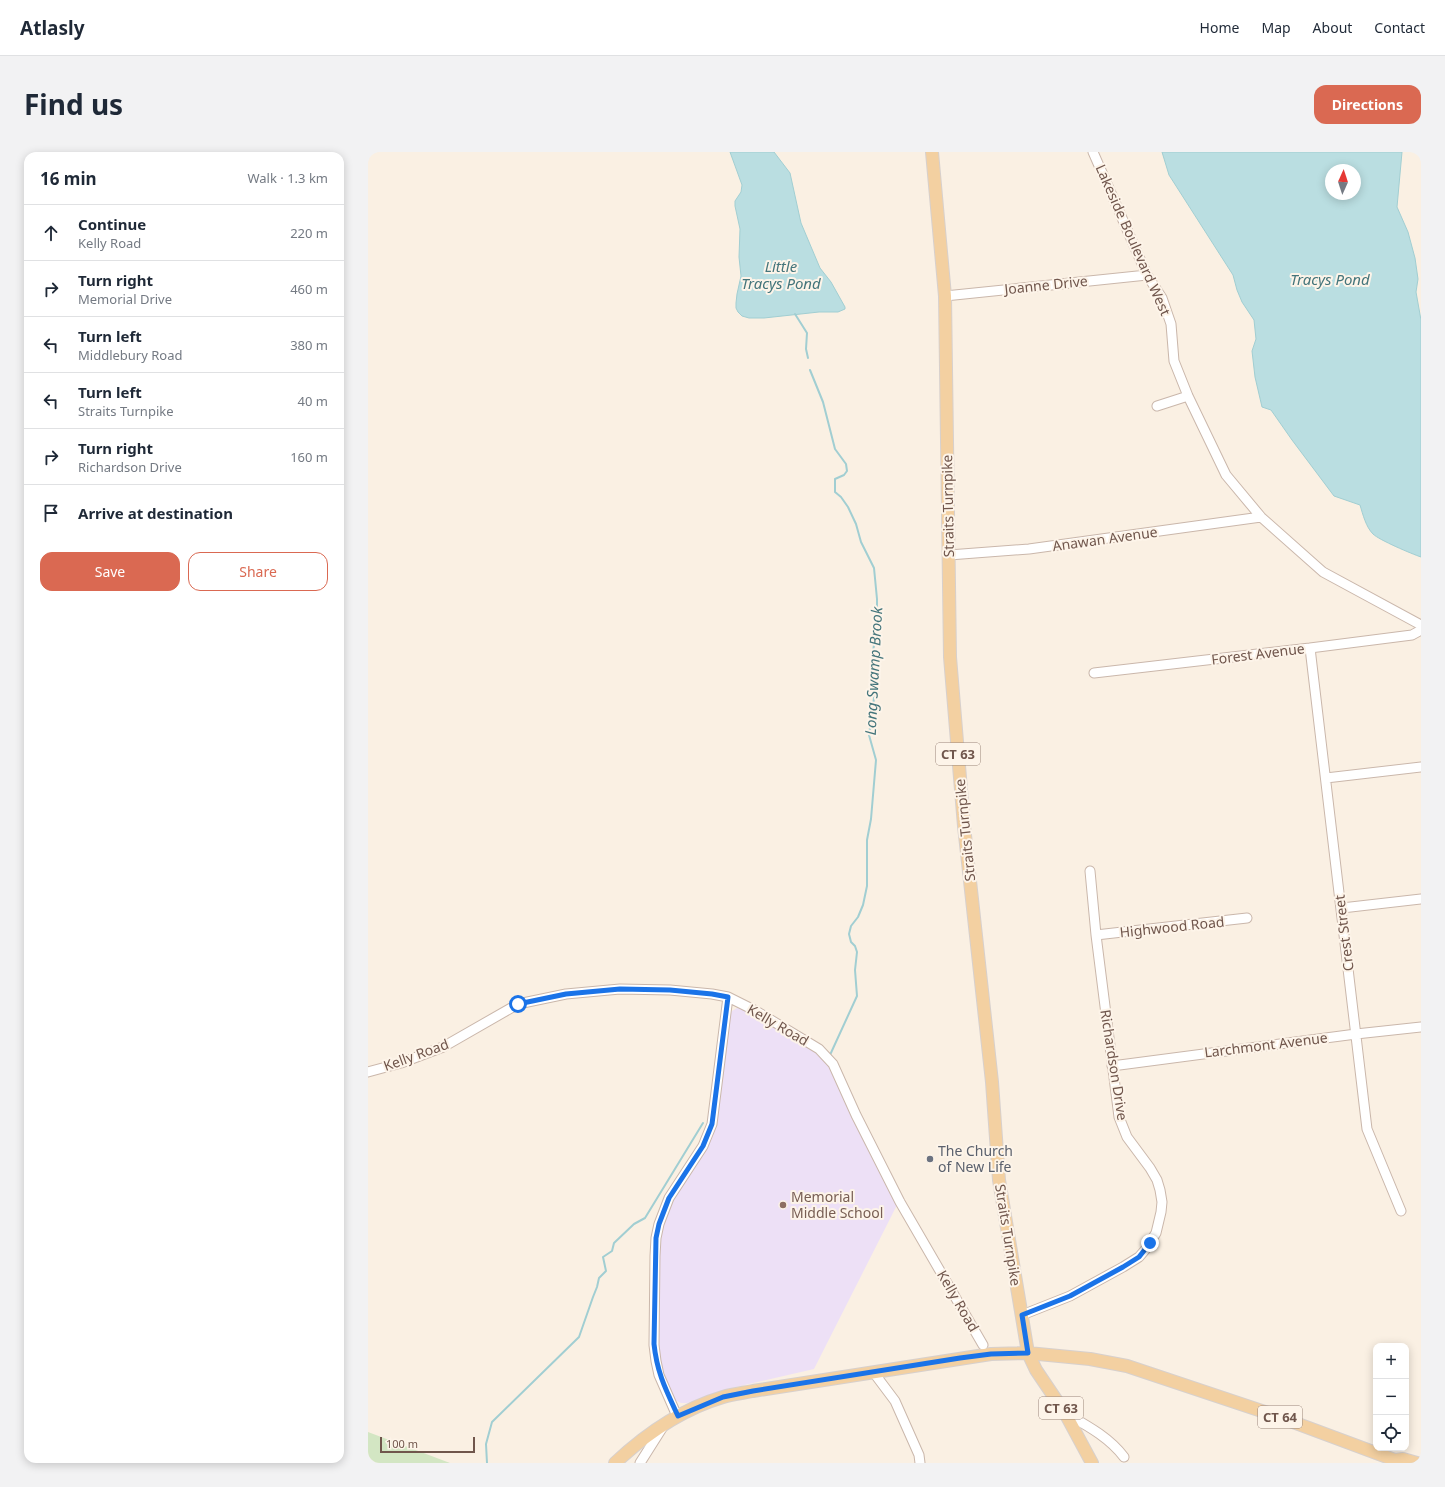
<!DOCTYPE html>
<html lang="en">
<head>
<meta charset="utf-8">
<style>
  :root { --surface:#fff; --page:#f2f2f3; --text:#1f2937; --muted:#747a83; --line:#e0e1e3; --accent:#da6952 }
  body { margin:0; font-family:"Noto Sans",sans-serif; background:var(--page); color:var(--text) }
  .controls { position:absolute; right:12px; bottom:12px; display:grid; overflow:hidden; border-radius:8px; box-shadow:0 2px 10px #0003 }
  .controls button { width:36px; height:36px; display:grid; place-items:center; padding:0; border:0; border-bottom:1px solid var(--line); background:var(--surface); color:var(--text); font:20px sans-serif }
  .compass { position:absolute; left:957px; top:12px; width:36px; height:36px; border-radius:50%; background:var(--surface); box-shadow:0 2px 10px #0003; rotate:3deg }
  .scale { position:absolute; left:12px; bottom:10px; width:95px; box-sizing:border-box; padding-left:4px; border:2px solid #70564c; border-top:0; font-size:11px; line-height:14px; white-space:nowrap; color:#70564c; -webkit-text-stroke:3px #fdf4e9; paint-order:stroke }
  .stop { position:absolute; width:12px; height:12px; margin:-9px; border:3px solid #1a73e8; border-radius:50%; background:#fff }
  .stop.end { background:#1a73e8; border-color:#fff; box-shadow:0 1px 4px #0008 }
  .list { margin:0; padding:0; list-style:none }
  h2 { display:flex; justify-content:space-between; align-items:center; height:52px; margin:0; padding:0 16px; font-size:17px }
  h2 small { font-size:13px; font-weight:400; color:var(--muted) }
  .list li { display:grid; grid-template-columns:26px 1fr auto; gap:12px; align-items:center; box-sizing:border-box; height:56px; padding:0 16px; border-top:1px solid var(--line) }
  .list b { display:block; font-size:15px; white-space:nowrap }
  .list p { margin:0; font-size:13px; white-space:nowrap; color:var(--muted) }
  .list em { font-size:13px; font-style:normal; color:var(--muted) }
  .actions { display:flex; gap:8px; padding:12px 16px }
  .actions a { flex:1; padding:9px 0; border:1px solid var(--accent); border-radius:12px; text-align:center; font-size:14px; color:var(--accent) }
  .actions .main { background:var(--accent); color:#fff }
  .icon { flex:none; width:22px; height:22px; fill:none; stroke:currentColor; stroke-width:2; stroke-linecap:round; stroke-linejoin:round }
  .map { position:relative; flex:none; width:1053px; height:1311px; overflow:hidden; border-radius:12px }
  header { display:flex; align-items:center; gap:24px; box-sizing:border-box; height:56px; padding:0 20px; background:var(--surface); border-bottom:1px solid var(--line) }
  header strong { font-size:19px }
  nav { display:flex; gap:22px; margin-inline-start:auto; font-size:14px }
  .intro { display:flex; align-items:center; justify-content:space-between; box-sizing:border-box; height:96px; padding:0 24px }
  h1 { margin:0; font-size:28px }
  .button { padding:10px 18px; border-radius:12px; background:var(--accent); color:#fff; font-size:14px; font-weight:700 }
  main { display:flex; gap:24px; padding:0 24px }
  aside { flex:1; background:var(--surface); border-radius:12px; box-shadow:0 2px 10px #0003 }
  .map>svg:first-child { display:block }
</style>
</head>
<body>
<header>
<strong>Atlasly</strong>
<nav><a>Home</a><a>Map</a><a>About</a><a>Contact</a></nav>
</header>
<div class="intro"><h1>Find us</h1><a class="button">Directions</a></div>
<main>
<aside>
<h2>16 min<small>Walk · 1.3 km</small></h2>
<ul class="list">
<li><svg class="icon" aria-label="ahead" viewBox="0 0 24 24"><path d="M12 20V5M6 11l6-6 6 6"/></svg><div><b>Continue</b><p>Kelly Road</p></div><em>220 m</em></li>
<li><svg class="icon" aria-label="right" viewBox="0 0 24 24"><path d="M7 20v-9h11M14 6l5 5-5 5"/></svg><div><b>Turn right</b><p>Memorial Drive</p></div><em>460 m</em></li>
<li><svg class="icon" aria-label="left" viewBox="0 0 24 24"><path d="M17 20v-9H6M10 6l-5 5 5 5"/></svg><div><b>Turn left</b><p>Middlebury Road</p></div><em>380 m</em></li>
<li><svg class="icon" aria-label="left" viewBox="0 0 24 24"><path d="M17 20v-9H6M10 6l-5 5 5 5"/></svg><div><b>Turn left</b><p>Straits Turnpike</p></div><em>40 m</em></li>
<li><svg class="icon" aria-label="right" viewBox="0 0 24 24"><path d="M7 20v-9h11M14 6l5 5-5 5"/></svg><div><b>Turn right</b><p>Richardson Drive</p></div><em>160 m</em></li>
<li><svg class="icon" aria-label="arrive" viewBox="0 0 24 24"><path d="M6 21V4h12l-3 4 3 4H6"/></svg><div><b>Arrive at destination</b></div></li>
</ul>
<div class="actions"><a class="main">Save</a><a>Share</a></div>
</aside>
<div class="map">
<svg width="1053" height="1311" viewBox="0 0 1053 1311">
  <rect width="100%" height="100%" fill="#faf0e3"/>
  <path fill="#ede0f6" d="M369 856H373L435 892 448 901 460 913 529 1053 446 1217 359 1237 319 1251H313L307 1248 301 1235 291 1204 289 1187 292 1082 301 1054 340 993 347 974 362 863 364 859Z"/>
  <path fill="#d3e6c3" d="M0 1280 82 1311H0Z"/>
  <path fill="#badee1" stroke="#a1ced2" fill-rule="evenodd" d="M362 0H406L422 21 433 71 452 116 463 130 477 155V157L470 160H451L396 166H381L374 164 370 160 368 156V151L369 142 373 124 371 105 372 77 367 54V49L373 40 374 33Z
    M794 0H1034L1029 55 1040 80 1047 106 1050 127 1048 140 1053 168V405C1044 402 1011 388 1005 382 998 375 995 363 992 353L966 344 924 288 903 258 894 255 887 225 884 199 888 187 886 168 874 150 869 138 865 123 801 23ZM963 18H987V42H963Z"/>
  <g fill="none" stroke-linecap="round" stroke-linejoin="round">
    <path stroke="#a1ced2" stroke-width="2" d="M427 162 439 181 438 197 440 206
      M442 218 455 250 467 297 478 312 479 319 476 323 467 327V340L473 345 480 355 488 372 493 390 506 416 509 447V473L503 513 508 531 501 583 508 608 503 667 499 688V734L495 753 490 765 483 774 481 782 483 790 487 794 489 800 487 818 489 844 462 903
      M119 1311 118 1292 124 1270 211 1185 225 1145 229 1135 231 1126 238 1119 235 1105 244 1099 246 1091 266 1072 277 1066 335 971"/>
    <defs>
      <path id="minor" d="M725 0 779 123 794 146 803 172 806 209 820 244 858 323 893 365 955 420 1053 473
        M577 144 779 123
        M789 254 820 244
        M581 403 661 397 893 365
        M942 496 999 977 1033 1059
        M726 521 942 496 1044 483 1053 478
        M958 626 1053 615
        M974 756 1053 747
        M728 783 879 766
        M744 914 988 882 1053 875
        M0 920 33 911 75 895 150 852 198 842 252 837 302 838 344 842 360 845 388 859 451 897 465 912 488 963 532 1050 615 1193
        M654 1163 702 1144 755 1115 771 1105 777 1098 788 1081 793 1060 794 1050 792 1038 789 1028 782 1016 759 985 751 965 728 783 722 719
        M506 1221 527 1249 551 1303 552 1311
        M697 1261C718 1273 741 1285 756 1305
        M309 1264 291 1223 288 1209 286 1193 287 1104 288 1086 291 1072 301 1046 335 994 344 972 360 845
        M272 1311 296 1273"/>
      <path id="major" d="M564 0 577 144 582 505 596 674 624 930 631 1028 660 1201 668 1218 697 1261 724 1311
        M247 1311C278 1282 314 1257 355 1245 365 1242 375 1241 385 1239L623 1202 660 1201 722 1207 759 1214 906 1263 1027 1308 1035 1307 1049 1311"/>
    </defs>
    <use href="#minor" stroke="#cab7ab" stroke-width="11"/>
    <use href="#major" stroke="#d7d0cd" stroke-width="14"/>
    <use href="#minor" stroke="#fff" stroke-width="9"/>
    <use href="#major" stroke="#f3d0a1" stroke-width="12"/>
  </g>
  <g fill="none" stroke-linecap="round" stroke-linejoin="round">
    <path stroke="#1a73e8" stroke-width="5" d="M150 852 198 842 252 837 302 838 344 842 360 845 344 972 335 994 301 1046 291 1072 288 1086 286 1192C289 1221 298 1238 310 1264L355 1245 385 1239 592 1206 623 1202 660 1201 654 1163 702 1144 755 1115 771 1105 782 1091"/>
  </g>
  <circle fill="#6b7280" stroke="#fdf4e9" stroke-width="1.5" cx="562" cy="1007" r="4"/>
  <circle fill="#8d6e63" stroke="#fdf4e9" stroke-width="1.5" cx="415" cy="1053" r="4"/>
  <g text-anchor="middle" stroke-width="4" stroke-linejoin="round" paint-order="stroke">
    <g fill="#fdf4e9" stroke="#9a857b" stroke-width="1">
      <rect x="568" y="591" width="44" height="22" rx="3"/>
      <rect x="671" y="1245" width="44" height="22" rx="3"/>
      <rect x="890" y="1254" width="44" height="22" rx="3"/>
    </g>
    <g font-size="13" font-weight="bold" fill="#70564c">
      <text x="590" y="607">CT 63</text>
      <text x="693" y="1261">CT 63</text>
      <text x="912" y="1270">CT 64</text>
    </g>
    <g font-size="14" fill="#70564c" stroke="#fdf4e9">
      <text transform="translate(765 88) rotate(66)" y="5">Lakeside Boulevard West</text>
      <text transform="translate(678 133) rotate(-6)" y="5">Joanne Drive</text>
      <text transform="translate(580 354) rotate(-91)" y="5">Straits Turnpike</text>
      <text transform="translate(737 387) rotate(-8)" y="5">Anawan Avenue</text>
      <text transform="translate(890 502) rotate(-7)" y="5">Forest Avenue</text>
      <text transform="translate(597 678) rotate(-96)" y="5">Straits Turnpike</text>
      <text transform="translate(804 775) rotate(-6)" y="5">Highwood Road</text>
      <text transform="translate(976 781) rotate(-97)" y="5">Crest Street</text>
      <text transform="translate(410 873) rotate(30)" y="5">Kelly Road</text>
      <text transform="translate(898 893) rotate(-7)" y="5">Larchmont Avenue</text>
      <text transform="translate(48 903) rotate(-20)" y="5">Kelly Road</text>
      <text transform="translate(746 913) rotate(81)" y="5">Richardson Drive</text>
      <text transform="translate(640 1083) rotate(81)" y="5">Straits Turnpike</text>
      <text transform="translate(590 1149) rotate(60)" y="5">Kelly Road</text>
    </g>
    <g font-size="14" fill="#5b616d" stroke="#fdf4e9" text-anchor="start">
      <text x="570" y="1004">The Church<tspan x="570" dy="16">of New Life</tspan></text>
    </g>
    <g font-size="14" fill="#785e54" stroke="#fdf4e9" text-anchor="start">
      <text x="423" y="1050">Memorial<tspan x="423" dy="16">Middle School</tspan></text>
    </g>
    <g font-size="15" font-style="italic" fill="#44757b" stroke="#fdf4e9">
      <text x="413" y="120">Little<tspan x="413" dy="17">Tracys Pond</tspan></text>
      <text x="962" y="133">Tracys Pond</text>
      <text transform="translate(506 519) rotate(-87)" y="5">Long Swamp Brook</text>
    </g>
  </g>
</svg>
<div class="controls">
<button>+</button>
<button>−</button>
<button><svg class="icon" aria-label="locate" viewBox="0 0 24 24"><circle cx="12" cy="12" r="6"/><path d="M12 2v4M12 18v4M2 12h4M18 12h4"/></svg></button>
</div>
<svg class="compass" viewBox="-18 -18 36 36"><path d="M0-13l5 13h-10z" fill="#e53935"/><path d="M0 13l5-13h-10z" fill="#747a83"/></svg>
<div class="scale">100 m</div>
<div class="stop" style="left:150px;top:852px"></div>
<div class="stop end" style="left:782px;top:1091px"></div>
</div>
</main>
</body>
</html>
